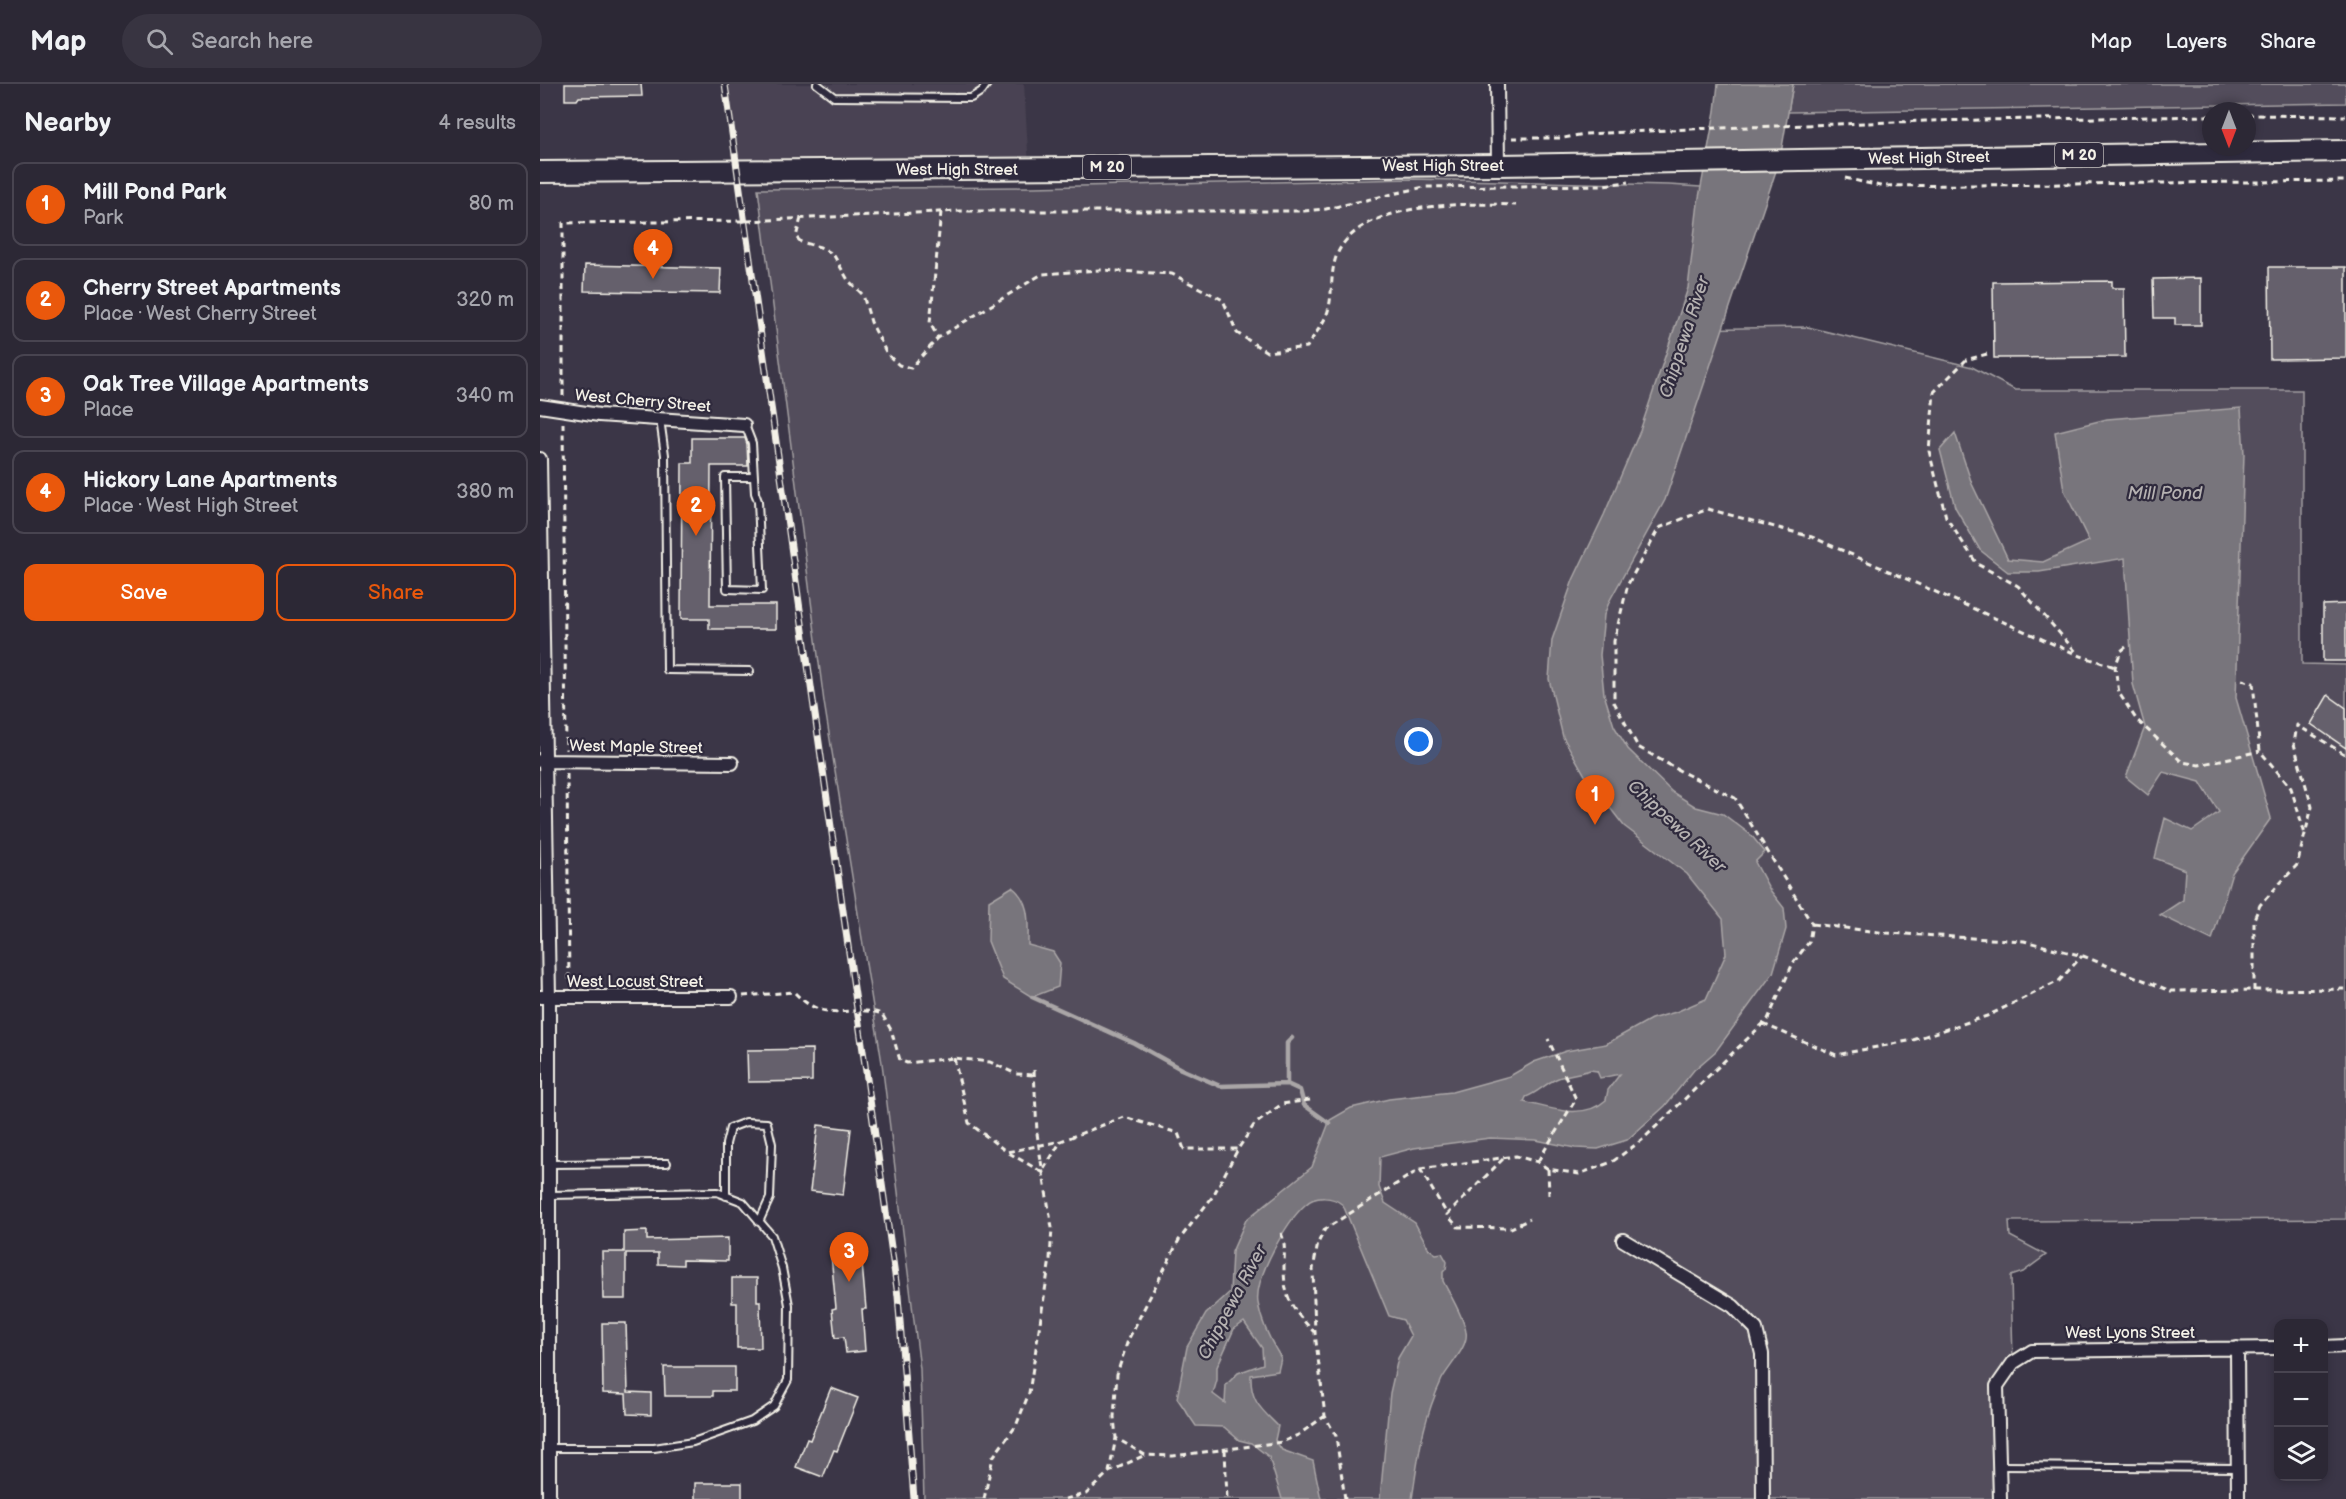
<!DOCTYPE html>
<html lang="en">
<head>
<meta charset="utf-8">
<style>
  :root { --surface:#2c2835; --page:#383441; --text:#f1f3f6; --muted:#a6a6ad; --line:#484450; --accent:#ea580c }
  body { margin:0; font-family:"Balsamiq Sans",sans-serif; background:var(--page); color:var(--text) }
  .controls { position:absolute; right:18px; bottom:18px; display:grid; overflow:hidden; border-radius:12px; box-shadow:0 3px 9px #0003 }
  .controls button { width:54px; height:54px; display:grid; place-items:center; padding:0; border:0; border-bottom:2px solid var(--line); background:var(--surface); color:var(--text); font:30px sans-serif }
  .compass { position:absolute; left:1662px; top:18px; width:54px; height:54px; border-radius:50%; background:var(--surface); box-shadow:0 3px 9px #0003; rotate:180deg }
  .you { position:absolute; left:879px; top:658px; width:21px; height:21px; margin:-15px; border:4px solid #fff; border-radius:50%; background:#1a73e8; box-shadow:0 0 0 9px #1a73e833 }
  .badge { display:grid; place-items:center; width:39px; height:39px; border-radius:50%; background:var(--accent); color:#fff; font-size:20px; font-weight:700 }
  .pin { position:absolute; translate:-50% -50px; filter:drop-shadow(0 2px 3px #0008) }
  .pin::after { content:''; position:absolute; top:32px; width:21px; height:18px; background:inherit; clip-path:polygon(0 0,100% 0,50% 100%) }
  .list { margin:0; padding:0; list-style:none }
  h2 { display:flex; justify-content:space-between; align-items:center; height:78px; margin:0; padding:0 24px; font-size:26px }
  h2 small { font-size:20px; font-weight:400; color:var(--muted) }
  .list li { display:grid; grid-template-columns:39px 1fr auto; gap:18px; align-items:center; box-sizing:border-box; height:84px; margin:0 12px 12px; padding:0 12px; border:2px solid var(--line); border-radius:12px }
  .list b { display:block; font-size:22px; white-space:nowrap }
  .list p { margin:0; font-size:20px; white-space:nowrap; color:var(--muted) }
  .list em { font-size:20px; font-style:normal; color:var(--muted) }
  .actions { display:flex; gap:12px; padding:18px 24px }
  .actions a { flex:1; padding:14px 0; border:2px solid var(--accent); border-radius:12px; text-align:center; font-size:21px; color:var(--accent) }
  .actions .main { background:var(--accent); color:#fff }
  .icon { flex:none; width:33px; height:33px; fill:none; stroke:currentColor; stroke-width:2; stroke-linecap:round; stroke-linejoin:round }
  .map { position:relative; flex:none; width:1806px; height:1415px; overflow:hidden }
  header { display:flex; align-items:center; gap:36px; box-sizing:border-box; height:84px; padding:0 30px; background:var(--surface); border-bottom:2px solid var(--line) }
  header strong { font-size:28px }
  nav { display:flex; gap:33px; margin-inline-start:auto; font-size:21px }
  .search { width:420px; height:54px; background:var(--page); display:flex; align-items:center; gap:15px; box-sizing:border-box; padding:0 21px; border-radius:33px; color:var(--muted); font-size:22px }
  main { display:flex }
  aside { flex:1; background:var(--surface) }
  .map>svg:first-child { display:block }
</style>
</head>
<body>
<header>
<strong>Map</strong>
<div class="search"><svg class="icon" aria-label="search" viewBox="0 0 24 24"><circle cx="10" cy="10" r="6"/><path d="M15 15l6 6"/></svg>Search here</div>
<nav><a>Map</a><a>Layers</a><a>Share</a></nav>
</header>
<main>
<aside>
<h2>Nearby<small>4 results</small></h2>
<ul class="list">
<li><span class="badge">1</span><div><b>Mill Pond Park</b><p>Park</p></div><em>80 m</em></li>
<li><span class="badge">2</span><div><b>Cherry Street Apartments</b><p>Place · West Cherry Street</p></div><em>320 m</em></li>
<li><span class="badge">3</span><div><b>Oak Tree Village Apartments</b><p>Place</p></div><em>340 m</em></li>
<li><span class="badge">4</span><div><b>Hickory Lane Apartments</b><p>Place · West High Street</p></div><em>380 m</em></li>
</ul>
<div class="actions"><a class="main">Save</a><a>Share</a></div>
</aside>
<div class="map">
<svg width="1806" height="1415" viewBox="0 0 1806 1415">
  <rect width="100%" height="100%" fill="#3b3647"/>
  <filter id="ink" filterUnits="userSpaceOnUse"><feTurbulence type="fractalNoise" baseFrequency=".0167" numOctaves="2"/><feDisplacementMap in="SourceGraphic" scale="12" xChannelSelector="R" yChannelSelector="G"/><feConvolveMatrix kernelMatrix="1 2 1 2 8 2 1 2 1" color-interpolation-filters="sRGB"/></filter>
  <g filter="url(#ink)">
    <path fill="#484352" d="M184 0H484L489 84 199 86Z"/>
    <path fill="#534e5c" stroke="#a4a0a2" stroke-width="1.5" d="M1253 0H1806V19L1248 28Z
      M872 95 1129 101 1192 105 1147 245 1268 243 1432 283 1475 306H1762V580L1806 581V1135L1469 1137 1470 1152 1506 1171 1483 1188 1471 1192 1473 1279 1457 1302 1459 1415H384L380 1285 342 979 284 618 218 105 493 103Z"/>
    <path fill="#78747b" stroke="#aaa6a7" stroke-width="1.5" fill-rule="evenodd" d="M1178 0H1253L1240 75 1125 416 1070 516 1064 531 1060 571 1064 610 1074 642 1088 665 1132 708 1156 723 1183 730 1211 751 1225 768 1215 778 1230 806 1244 824 1246 845 1233 889 1176 967 1154 986 1125 1022 1087 1056 1058 1065 1035 1064 996 1056 950 1054 874 1064 840 1073 839 1103 845 1119 875 1139 889 1165 896 1170 902 1169 907 1178 906 1185 903 1188V1197C911 1213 923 1231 926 1248 929 1262 909 1282 902 1295 882 1338 879 1369 872 1415H840L850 1309 858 1274 871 1252 863 1236 849 1232 803 1121C793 1112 775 1111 765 1121 747 1137 714 1194 718 1219 721 1237 731 1258 741 1274L738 1287 711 1291C710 1317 721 1325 738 1342L735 1356 742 1366 773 1377 781 1415H742L729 1373 711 1359 699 1356 684 1343 656 1342 637 1314 647 1263 666 1230 690 1208 692 1168 706 1136 772 1083 790 1036 811 1024 849 1015 912 1008 970 992 994 978 1026 967 1066 960 1111 935 1136 928 1166 915 1186 870 1183 835 1147 790 1084 742 1046 693 1023 653 1009 595 1012 556 1033 496 1064 431 1100 347 1148 204 1158 119 1175 27ZM1050 986 1057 987 1060 994 1080 990 1068 1006 1066 1016C1043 1037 1010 1024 984 1018L986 1013C997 1009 1005 1000 1016 995 1028 990 1039 990 1050 986ZM704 1238 722 1264 723 1280 698 1289 686 1301 685 1319 673 1310 677 1296V1283L694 1245Z
      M1701 324 1704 370 1696 614 1731 734 1692 789 1672 856 1620 831 1643 816 1645 786 1615 774 1625 734 1652 747 1679 728 1660 698 1623 688 1608 711 1586 693 1605 643 1593 600 1585 474 1499 488H1468L1440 466 1415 423 1400 366 1415 349 1432 400 1468 475 1503 478 1549 457 1524 406 1515 348 1567 335Z
      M472 803C491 817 488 840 488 861L513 868 520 879 518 903 492 913 463 895 448 857 449 817Z"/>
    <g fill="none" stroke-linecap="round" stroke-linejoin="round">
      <path stroke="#aaa6a7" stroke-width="4.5" d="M492 913 594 959 641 985 680 1002 747 1000
        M752 954 747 959V1000L760 1006 764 1021 789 1039"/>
    </g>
    <path fill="#65616c" stroke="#f4f1e8" stroke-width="1.5" d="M25 0H101L102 12 39 13 37 16H25Z
      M45 181 181 184 180 209 44 207Z
      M1729 183H1806V274L1730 275Z
      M1661 194V241H1635V234H1614L1613 195Z
      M1572 197V204H1584L1585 273 1454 274 1453 198Z
      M152 354H205L207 360 208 382H171L170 521H236V545H169V535H141L142 379H152Z
      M1806 520V577H1783V521Z
      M1788 611 1806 624V664L1771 640Z
      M272 965V997L208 998 207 966Z
      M278 1041 311 1045 303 1111 270 1107Z
      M107 1147V1156L188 1154V1177L143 1176V1181L118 1180V1169H86V1215H63L62 1168H84V1148Z
      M321 1168 326 1225H322L325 1267 306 1269 304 1253 295 1254 292 1225 296 1224 291 1171Z
      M192 1194H217V1217H220L221 1264H197V1219H192Z
      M62 1239H86L88 1308 111 1309V1331L87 1330 86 1310 63 1309Z
      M124 1283H195V1307H173V1312H125Z
      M291 1304 318 1314 297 1367 294 1366 283 1393 256 1383 267 1355 270 1356Z
      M155 1399H202V1415H155Z"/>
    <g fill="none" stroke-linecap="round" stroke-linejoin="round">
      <defs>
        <path id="service" d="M277 0 294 13 431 14 442 7 447 0
          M120 335 125 371 127 586 210 587
          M205 341 212 359 214 393H185L187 505 222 506 218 417 215 409 214 393
          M9 1080 127 1079
          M186 1112V1060L190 1044 206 1038 227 1039 232 1060 230 1114 219 1138
          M9 1364H114L153 1358 212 1337 234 1322 248 1296 249 1221 242 1184 232 1152 203 1118 177 1108 9 1111
          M1460 1382 1697 1384"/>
        <path id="minor" d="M957 0 958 81
          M0 322 59 331 204 341
          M0 375 9 913V1415
          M0 677 192 679
          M0 913H191
          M1083 1156 1193 1222 1216 1245 1222 1270 1223 1415
          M1784 1263 1806 1262
          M1697 1264 1698 1415
          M1460 1415 1457 1302 1473 1279 1492 1267 1738 1264"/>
        <path id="primary" d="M0 88 958 81 1806 67"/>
      </defs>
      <use href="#service" stroke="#f4f1e8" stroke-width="10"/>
      <use href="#minor" stroke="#f4f1e8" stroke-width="16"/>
      <use href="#primary" stroke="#f4f1e8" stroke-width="24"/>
      <path stroke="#f4f1e8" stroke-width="3" stroke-dasharray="6 4.5" stroke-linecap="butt" d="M1707 31 1806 32
        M972 54H1024L1044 50 1149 45 1385 37 1671 32
        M1305 94 1340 102 1806 97
        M401 128 390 239 398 254 502 190 560 186 632 190 683 216 697 249 727 268 767 263C773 252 784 240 788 227 793 210 790 190 796 173 817 116 927 119 976 121
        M261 134 256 153 261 158 280 163 293 170 308 196 323 211 331 238 347 270 359 281 371 284 398 254
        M1447 270 1426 276 1394 308 1389 367 1406 433 1437 480 1478 502 1537 569
        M23 312V139L206 137 420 127H764L786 125 884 103 1063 101 1088 98
        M23 339 26 666
        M1586 563 1581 567 1575 583 1579 609 1596 635 1642 678 1659 681 1720 667
        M1702 596 1713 599 1720 667 1751 704 1765 750
        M27 690 29 900
        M1272 840 1347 849 1484 857 1543 872 1631 907 1806 905
        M1714 907V835L1720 821 1757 781 1772 723 1754 660 1757 641 1806 671
        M203 912 254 908C286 942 308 919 342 930L351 946 360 976 367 979 414 974 450 978 476 990 494 991
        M1223 940 1296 971 1373 956 1447 932 1519 897 1542 872
        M414 974 429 1039 467 1068 521 1057 584 1033 638 1049 644 1065H698
        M494 986 497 1049
        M770 1016 742 1020 714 1041 698 1065 673 1112 639 1156 588 1256 577 1290 574 1333 576 1354 605 1371 633 1372 742 1358 758 1351 785 1332
        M469 1069 502 1088 521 1057
        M963 1075 907 1131 918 1143 971 1144 990 1135
        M998 1077 1036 1015 1008 955
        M880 1085 907 1130
        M1008 1085 1009 1111
        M741 1149C746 1160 744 1170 744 1182 744 1215 752 1225 774 1248
        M685 1365 687 1415
        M569 1388 576 1354
        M444 1415 453 1373 476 1342 489 1309 510 1175 512 1144 501 1077
        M525 1415 546 1410 569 1388 605 1371
        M805 1415 796 1352 785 1332 775 1249 773 1185 778 1159 785 1145 880 1085 976 1072 998 1078 1008 1085 1039 1090 1072 1078 1102 1056 1228 935 1253 879 1269 858 1272 840 1195 714 1142 688 1098 663 1074 618V557L1088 500 1119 444 1168 425 1272 453 1538 571 1575 583"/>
      <use href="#service" stroke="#2f2a3d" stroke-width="6"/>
      <use href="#minor" stroke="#2f2a3d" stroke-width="12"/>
      <use href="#primary" stroke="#2f2a3d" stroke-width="20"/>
      <defs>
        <path id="rail" d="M185 0 358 1212 374 1415"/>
      </defs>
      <use href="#rail" stroke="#f4f1e8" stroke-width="7"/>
      <use href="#rail" stroke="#2f2a3d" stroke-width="4.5" stroke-dasharray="14" stroke-linecap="butt"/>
      <path stroke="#f4f1e8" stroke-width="3" stroke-dasharray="6 4.5" stroke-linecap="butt" d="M497 1049 501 1077"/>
    </g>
  </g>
  <g text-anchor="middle" stroke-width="4.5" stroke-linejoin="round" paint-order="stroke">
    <g fill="#2f2a3d" stroke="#b9b5b5" stroke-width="1.5">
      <rect x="1515" y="59" width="48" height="24" rx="4.5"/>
      <rect x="543" y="71" width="48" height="24" rx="4.5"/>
    </g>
    <g font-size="15" font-weight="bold" fill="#f4f1e8">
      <text x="1539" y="76">M 20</text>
      <text x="567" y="88">M 20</text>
    </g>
    <g font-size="16" fill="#f4f1e8" stroke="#2f2a3d">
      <text transform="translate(1389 73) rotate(-1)" y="6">West High Street</text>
      <text x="903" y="87">West High Street</text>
      <text x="417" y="91">West High Street</text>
      <text transform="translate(103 316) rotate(5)" y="6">West Cherry Street</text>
      <text transform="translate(96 662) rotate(1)" y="6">West Maple Street</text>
      <text x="95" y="903">West Locust Street</text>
      <text x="1590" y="1254">West Lyons Street</text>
    </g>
    <g font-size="18" font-style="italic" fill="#b6b2b2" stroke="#2f2a3d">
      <text transform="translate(1144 253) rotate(-72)" y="6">Chippewa River</text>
      <text x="1625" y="415">Mill Pond</text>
      <text transform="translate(1137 742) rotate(43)" y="6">Chippewa River</text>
      <text transform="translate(692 1218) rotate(-62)" y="6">Chippewa River</text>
    </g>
  </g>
</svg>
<div class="controls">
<button>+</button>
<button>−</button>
<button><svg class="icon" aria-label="layers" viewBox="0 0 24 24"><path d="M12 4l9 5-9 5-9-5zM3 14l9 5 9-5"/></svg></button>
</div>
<svg class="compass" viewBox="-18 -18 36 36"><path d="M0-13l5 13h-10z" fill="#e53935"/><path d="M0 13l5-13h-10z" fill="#a6a6ad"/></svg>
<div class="you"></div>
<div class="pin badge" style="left:1055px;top:741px">1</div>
<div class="pin badge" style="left:156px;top:452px">2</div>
<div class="pin badge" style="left:309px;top:1198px">3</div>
<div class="pin badge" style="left:113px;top:195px">4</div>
</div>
</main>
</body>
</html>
